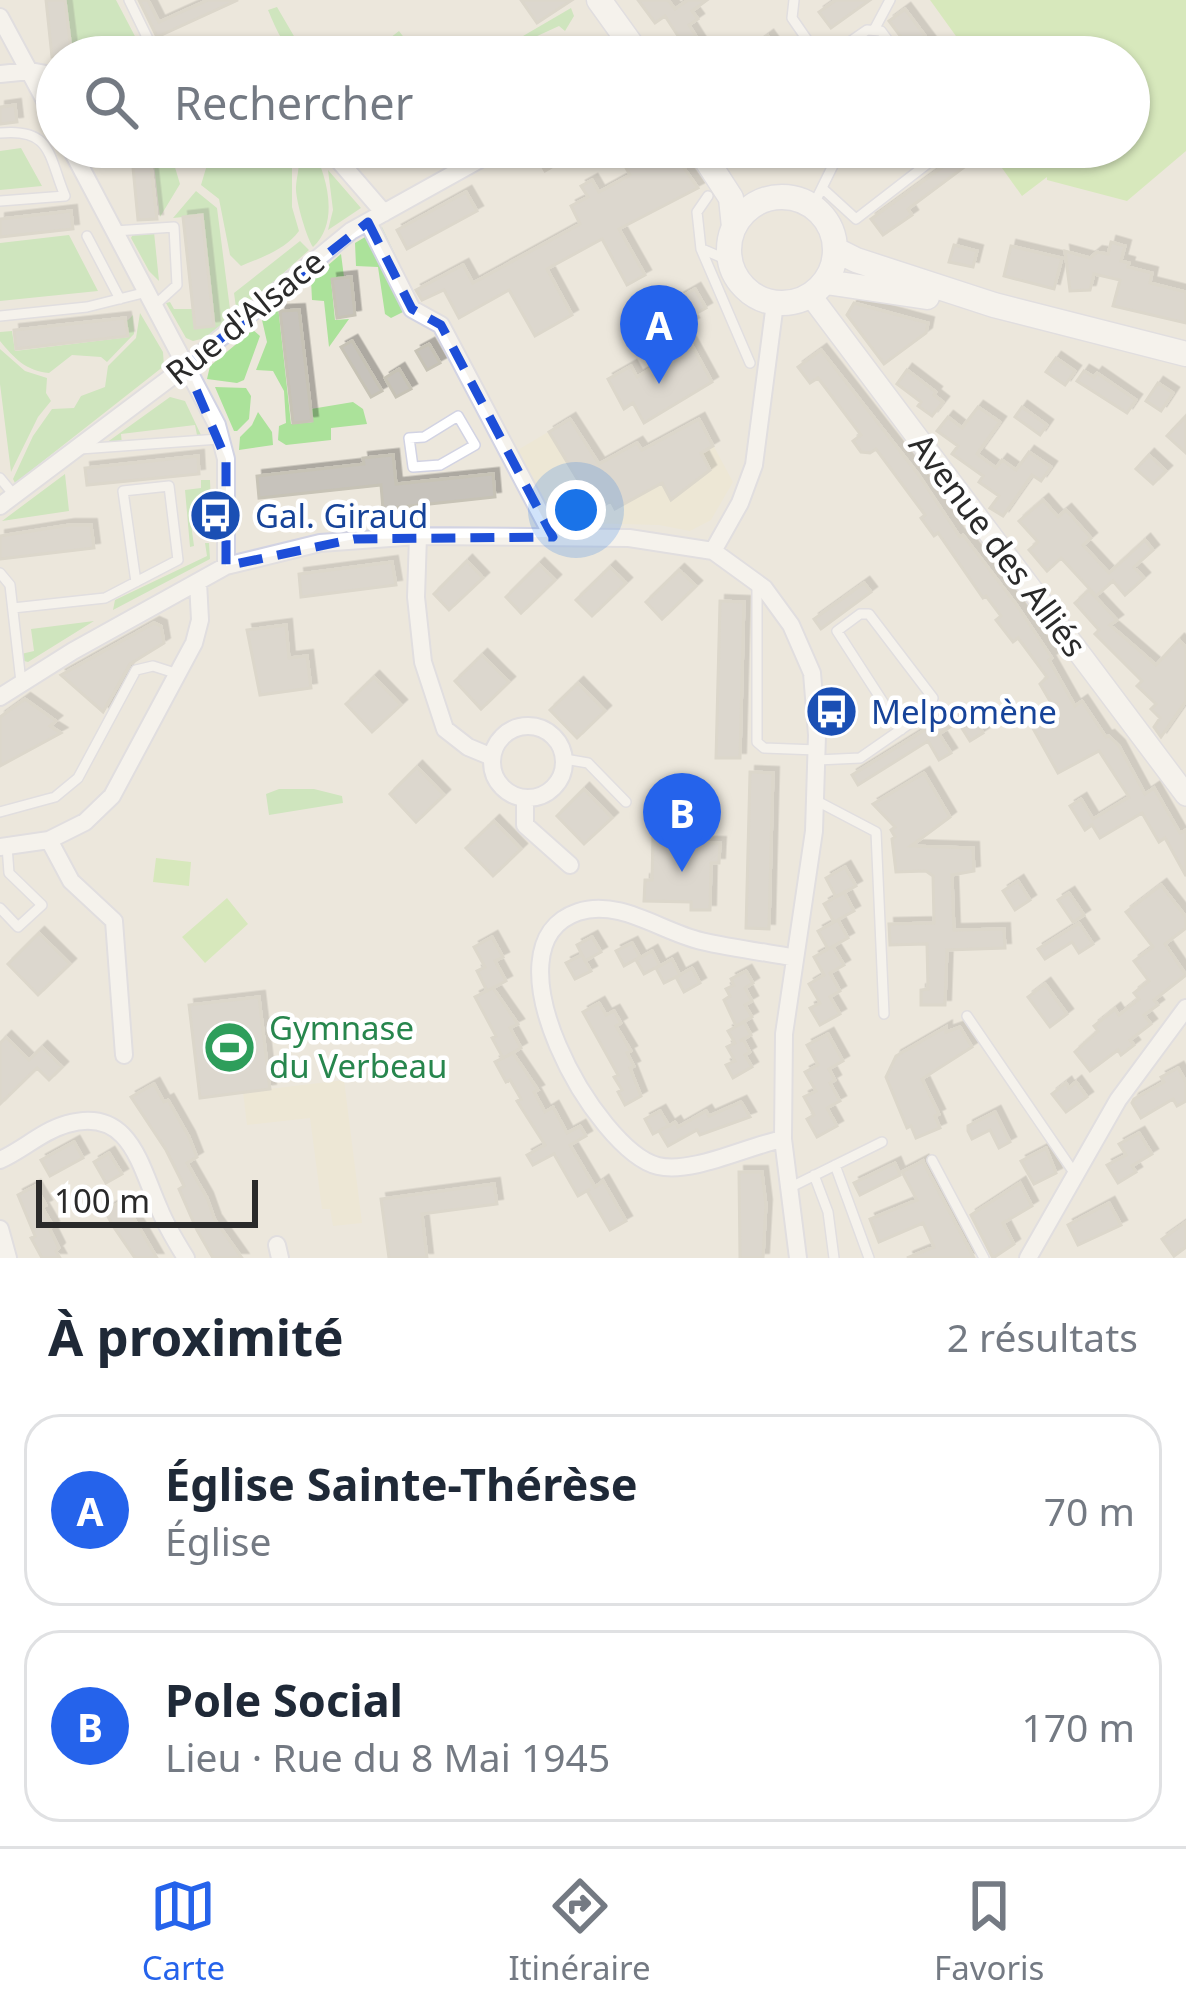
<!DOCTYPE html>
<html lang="fr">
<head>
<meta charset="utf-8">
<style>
  :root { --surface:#fff; --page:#f2f2f3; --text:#1f2937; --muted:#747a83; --line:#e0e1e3; --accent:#2563eb }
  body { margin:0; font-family:"Noto Sans",sans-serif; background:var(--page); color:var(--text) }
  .scale { position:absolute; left:36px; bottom:30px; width:222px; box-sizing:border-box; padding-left:12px; border:6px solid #2a2a2a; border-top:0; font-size:33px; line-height:42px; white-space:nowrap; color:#2a2a2a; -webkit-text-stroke:9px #fff; paint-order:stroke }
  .you { position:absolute; left:576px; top:510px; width:42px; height:42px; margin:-30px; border:9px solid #fff; border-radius:50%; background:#1a73e8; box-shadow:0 0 0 18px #1a73e833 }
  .badge { display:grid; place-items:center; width:78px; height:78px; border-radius:50%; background:var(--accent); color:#fff; font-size:39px; font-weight:700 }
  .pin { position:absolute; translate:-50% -99px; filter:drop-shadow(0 3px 6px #0008) }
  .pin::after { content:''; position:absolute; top:63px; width:42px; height:36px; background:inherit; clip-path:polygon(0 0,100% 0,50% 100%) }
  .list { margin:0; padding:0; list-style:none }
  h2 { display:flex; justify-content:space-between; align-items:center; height:156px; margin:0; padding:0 48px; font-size:51px }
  h2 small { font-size:39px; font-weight:400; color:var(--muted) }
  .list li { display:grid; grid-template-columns:78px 1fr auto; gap:36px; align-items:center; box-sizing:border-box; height:192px; margin:0 24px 24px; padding:0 24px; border:3px solid var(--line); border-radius:36px }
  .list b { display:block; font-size:45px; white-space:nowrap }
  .list p { margin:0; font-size:39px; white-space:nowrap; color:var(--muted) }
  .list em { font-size:39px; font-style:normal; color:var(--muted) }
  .icon { flex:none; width:66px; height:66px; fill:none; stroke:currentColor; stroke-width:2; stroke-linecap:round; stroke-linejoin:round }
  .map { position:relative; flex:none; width:1186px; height:1258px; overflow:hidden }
  .search { position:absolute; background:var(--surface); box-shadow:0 3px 9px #0004; left:36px; right:36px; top:36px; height:132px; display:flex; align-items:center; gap:30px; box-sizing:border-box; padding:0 42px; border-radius:66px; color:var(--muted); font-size:45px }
  .sheet { height:588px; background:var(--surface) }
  nav { display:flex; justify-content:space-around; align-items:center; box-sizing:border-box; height:168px; border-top:3px solid var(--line); background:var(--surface); font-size:33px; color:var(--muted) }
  nav a { display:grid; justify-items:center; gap:6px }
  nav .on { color:var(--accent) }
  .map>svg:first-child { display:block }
</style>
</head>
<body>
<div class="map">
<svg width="1186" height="1258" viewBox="0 0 1186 1258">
  <defs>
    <filter id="shadow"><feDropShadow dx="5.5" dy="-5.5" stdDeviation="0" flood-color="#0004"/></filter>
  </defs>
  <rect width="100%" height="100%" fill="#ece7dc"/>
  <path fill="#ede6cc" d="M570 419 599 464 637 443 642 450 699 419 733 482 711 520 690 531 659 525 585 523 578 512 558 523 516 451Z
    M344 1080 362 1223 333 1226 330 1209H322L310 1118 247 1125 243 1092Z"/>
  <path fill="#abe29a" d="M66 0H116L138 42 139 57H73Z
    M277 7 298 43 339 57C290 57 287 55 268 10Z
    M571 8 574 16 565 31 559 26 509 49 506 46Z
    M399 31 419 57H365Z
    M152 147H179L171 154 180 184 160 217Z
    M218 147H286L292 156V207L299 231C285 250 262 257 241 266L230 255 219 199 201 185 209 158Z
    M293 147H312C327 176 340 222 313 247 307 239 295 199 296 187 297 170 303 163 293 147Z
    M21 148 42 186 0 190V151Z
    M328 170 361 208 328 230 333 210Z
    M196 191 217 208 231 317 205 338 193 341 186 338 166 303 170 302 174 309H192L195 328 214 326 203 215 173 218Z
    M382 227 419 304 391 318 385 314 378 267 356 266 355 243Z
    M154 232 159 281 149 271 131 238 133 234Z
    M69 235 98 291 0 301V243Z
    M300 241 309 250 237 315 234 293Z
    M341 254 344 277 331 280 335 320 349 319 329 347 324 301 312 300 311 280Z
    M278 306 291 424 313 422 311 409 353 402 363 409 367 424 331 428V440L286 445 278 440 279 426 286 423 284 391 273 371 256 370 267 342 262 320Z
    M140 313 163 352 164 366 15 483 13 479 33 436 52 409 74 408 81 396 105 387 108 366 136 338Z
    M133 315 134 334 107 362 101 357 72 355 49 373C26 371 14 358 0 341V332L12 331 15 351 129 337 126 322Z
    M253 330 260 336 244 380 237 383 207 379 210 366Z
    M0 349 25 371 47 378 46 393 51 401 38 417 11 472 0 384Z
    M215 387 246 388 251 396 249 419 237 431H234Z
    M170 397 185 401 201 435H197L195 425 121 434 122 444 106 443Z
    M258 412 272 432 273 445 239 450 240 437 252 425Z
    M65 474 69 511 2 521Z
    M201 480H210L212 527 204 529 202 516H190L194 546 190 547 185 490 201 488Z
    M205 543H209L210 559 113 610 115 600 207 556Z
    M94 621 28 662 20 660 21 654 34 651 31 629Z
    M279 789H314L342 796 343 803 269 815 266 794Z"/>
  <path fill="#bde995" d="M930 0H1186V151L1127 201 1047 180V177L1022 196 987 147H1129V57H971Z
    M156 858 191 862 189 886 153 882Z
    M227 898 248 924 205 963 182 937Z"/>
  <path fill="#c7c3bc" stroke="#c7c3b6" stroke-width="3" filter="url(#shadow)" d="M46 0H65L72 57H52Z
    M139 0H148L159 22 208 0H238L157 37Z
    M521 0H572L537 23Z
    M638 0H668L675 9 688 0H707L692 11 698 19 689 25 709 57H678L670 46 680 39 665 16 655 23Z
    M836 0H870L831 28 819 12Z
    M905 9 941 57H916L889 21Z
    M768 36 783 57H763L755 46Z
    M15 105 17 122 0 124V107Z
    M131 147H149L157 219 138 220Z
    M531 147H600L578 160 574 154 545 171Z
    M614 147H643L649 157 669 147 698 188 619 229 645 275 627 285 602 239 547 269 572 315 535 336 509 290 459 318 444 290 422 300 416 290 463 265 473 283 580 224 571 206 588 197 581 186 592 180 599 192 630 175Z
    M742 147H784L789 155 773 166H756Z
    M970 147H991L908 209 912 215 883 235 871 219Z
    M466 192 477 211 407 249 397 230Z
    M71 211 73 229 0 237V219Z
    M202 215 214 326 195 328 183 217Z
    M1111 242 1125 246 1121 261 1129 263 1128 267 1152 273 1150 283 1186 292V323L1113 306 1120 280 1094 274 1090 290 1070 291 1065 251 1090 258 1097 252 1108 254Z
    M954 245 977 251 973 267 949 262Z
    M1011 246 1062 258 1054 289 1004 276Z
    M351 277 355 315 337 318 332 279Z
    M695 289 706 308 690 317 693 323 683 329 712 382 644 423 633 403 624 409 608 379 631 366 637 377 676 354 663 331 641 343 635 330 682 304 679 298Z
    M854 303 928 323 926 333 884 364 847 315Z
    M299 310 312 421 293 423 280 311Z
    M125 318 128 336 16 349 14 330Z
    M352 341 382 391 371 397 341 347Z
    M429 344 440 363 427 370 416 351Z
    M821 350 918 474 960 537 963 535 1016 604 1052 658 1049 660 1075 706 1082 701 1106 737 1109 736 1119 746 1145 794 1154 788 1180 833 1186 830V876L1165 838 1159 842 1142 813 1100 838 1092 825 1085 830 1070 806 1081 799 1093 819 1129 797 1099 751 1058 773 1030 723 1054 708 1040 684 1047 677 1018 638 1013 642 996 620 1001 616 986 596 983 598 938 533 934 536 921 518 925 515 876 449 870 453 861 452 853 441 861 435 818 378 810 383 798 367Z
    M1056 358 1075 371 1065 385 1046 372Z
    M399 369 411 389 396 397 385 378Z
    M907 370 936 392 934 395 943 402 932 416 918 406 921 402 897 384Z
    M1084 371 1094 377 1097 373 1136 400 1127 413 1077 381Z
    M1158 383 1173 393 1161 411 1146 401Z
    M978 407 1000 422 977 454 996 468 1002 460 1016 470 1029 452 1051 467 1041 481 1032 475 1003 516 990 508 999 496 979 482 983 476 952 454 958 446 937 431 948 417 962 428Z
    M1022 407 1047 425 1040 435 1015 417Z
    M1186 416V453L1167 436Z
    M570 419 599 464 637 443 642 450 699 419 713 446 701 453 710 470 671 500 662 483 615 509 611 501 596 510 549 432Z
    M393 455 396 484 493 474 495 497 383 509 381 485 259 498 257 476 364 464 363 458Z
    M1149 455 1166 471 1153 484 1136 469Z
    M198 456 199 474 87 485 85 468Z
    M1043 500 1058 517 1066 510 1091 538 1083 545 1109 573 1145 540 1153 550 1134 567 1144 578 1125 595 1113 581 1096 596 1061 558 1047 571 1029 550 1038 542 1019 521Z
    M69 525H91L94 548 0 559V536Z
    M467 561 483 578 449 610 434 594Z
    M392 562 396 585 301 597 299 574Z
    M539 564 555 580 521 613 506 597Z
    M610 567 626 583 592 616 576 600Z
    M679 570 696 586 662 619 646 602Z
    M864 583 871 592 821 629 814 619Z
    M1089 590 1117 620 1110 625 1156 665 1179 640 1186 647V701L1161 737 1154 727 1160 718 1151 709 1156 704 1137 686 1142 681 1095 634 1099 630 1075 603Z
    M720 601 744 602 740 758H716Z
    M154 623 161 626 164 643 130 664 103 712 61 675Z
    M286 625 289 658 307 656 311 688 260 695 247 630Z
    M482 655 509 682 481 709 455 681Z
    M374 677 401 705 372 732 346 704Z
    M578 683 605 711 577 738 550 710Z
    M25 699 56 721 50 726 61 733 0 766V717Z
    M955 711 961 721 971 714 983 733 970 741 958 722 939 734 951 753 939 760 928 741 858 785 852 775Z
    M417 767 444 795 416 822 390 794Z
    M750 772 773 773 769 929 746 928Z
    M924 773 950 817 911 846 973 848 974 871 952 875 954 930 1004 929 1005 948 947 950 945 1005H921V990L928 989 927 944 890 945 889 924 934 923 933 876 926 871 896 872 892 839 895 837 891 830 895 827 873 804Z
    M584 789 612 818 584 844 557 816Z
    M494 821 521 849 493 876 466 848Z
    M653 833 673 834V842L720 843 719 863H711L710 910H691V902L644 901 645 880H652Z
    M845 867 856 886 836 897 826 878Z
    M1018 881 1030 900 1015 910 1003 891Z
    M1161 885 1186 917V928L1165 944 1186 975 1154 1000 1158 1005 1144 1015 1151 1024 1130 1040 1134 1045 1121 1055 1118 1050 1090 1071 1075 1052 1098 1031 1094 1026 1115 1009 1119 1015 1139 999 1134 993 1149 981 1134 961 1153 947 1126 912Z
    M844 892 854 911 834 922 824 904Z
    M1069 893 1084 915 1073 922 1058 900Z
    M838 920 848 938 830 948 833 947 844 965 830 973 840 991 830 997 840 1014 820 1025 810 1008 820 1003 809 984 824 975 814 957 828 949 818 931Z
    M1079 923 1093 944 1079 953 1072 942 1045 959 1038 949Z
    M39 933 70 964 38 995 8 964Z
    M492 937 503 957 495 961 506 981 487 991 477 971 485 967 474 947Z
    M592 937 601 952 585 961 577 945Z
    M632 943 640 957 624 966 616 951Z
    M652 951 660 966 672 959 680 975 664 983 656 968 659 966 644 974 636 960Z
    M582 955 591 971 575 979 566 963Z
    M692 968 700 983 684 992 676 977Z
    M746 971 753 983 745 988 752 1001 745 1005 752 1017 736 1026 724 1000 730 996 726 989 734 985 731 979Z
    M1045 984 1067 1014 1050 1027 1028 997Z
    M493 988 518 1024 510 1028 521 1048 503 1058 492 1038 496 1036 475 997Z
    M259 997 270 1089 200 1098 189 1005Z
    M599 1003 606 1015 614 1011 621 1023 616 1026 631 1051 627 1053 634 1066 630 1068 641 1096 625 1105 618 1092 622 1090 614 1077 618 1075 583 1012Z
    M744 1022 751 1035 740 1041 743 1039 750 1052 745 1055 752 1067 733 1078 726 1065 735 1061 727 1047 735 1043 728 1031Z
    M946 1027V1032L960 1027 972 1047 922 1079 939 1114 935 1116 940 1128 916 1138 911 1126 907 1128 886 1077 896 1056Z
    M828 1034 843 1061 829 1069 835 1080 830 1083 840 1101 827 1108 837 1126 817 1137 807 1119 814 1115 804 1097 816 1091 805 1072 818 1065 807 1045Z
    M6 1037 29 1060 42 1047 62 1067 49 1080 37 1068 0 1104V1043Z
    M513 1053 538 1090 534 1092 545 1112 553 1107 567 1133 580 1126 586 1136 570 1145 595 1187 603 1181 626 1221 610 1230 587 1191 590 1189 578 1196 554 1154 533 1165 527 1155 545 1145 517 1101 521 1099 510 1080 506 1082 495 1062Z
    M1178 1068 1186 1082V1101L1177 1106 1173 1099 1141 1118 1132 1103 1134 1099 1164 1082 1161 1077Z
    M1076 1082 1087 1097 1066 1112 1052 1094 1066 1083 1069 1088Z
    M154 1084 164 1102 168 1100 189 1137 197 1157 187 1163 207 1198 215 1220 242 1258H213L197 1230 179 1189 184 1186 166 1150 131 1097Z
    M741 1102 750 1117 700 1135 697 1130 668 1146 659 1131 668 1126 653 1134 645 1119 660 1111 669 1126 675 1122 678 1127 706 1111 709 1116Z
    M995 1112 1010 1142 999 1148 990 1130 972 1139 968 1131V1126Z
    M1139 1133 1152 1154 1132 1166 1136 1172 1118 1183 1107 1165 1126 1155 1119 1144Z
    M74 1142 83 1158 50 1176 41 1160Z
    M1046 1148 1056 1173 1034 1184 1021 1161Z
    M109 1153 122 1174 106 1183 94 1162Z
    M923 1161 924 1164 974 1258H907L934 1247 923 1223 879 1242 870 1219 917 1200 902 1172Z
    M895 1163 900 1175 860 1195 854 1183Z
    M739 1172H762L766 1205 763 1258H740Z
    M1020 1183 1032 1206 1003 1223 1014 1244 993 1258 971 1215Z
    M494 1184 497 1204 422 1214 427 1258H389L381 1199Z
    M35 1186 46 1205 42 1207 53 1226 49 1228 59 1248 56 1251 60 1258H42L31 1238 35 1236 18 1195Z
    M121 1202 132 1215 157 1258H135L113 1226 105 1211Z
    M1109 1203 1121 1225 1078 1245 1068 1225Z
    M1186 1222V1247L1174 1256 1162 1239Z"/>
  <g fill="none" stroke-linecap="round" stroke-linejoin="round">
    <defs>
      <path id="service" d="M129 0 148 39V57
        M794 0 792 18 819 57
        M874 30 890 0
        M828 57 867 30 881 31 900 57
        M0 133C52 128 48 155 65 196L0 201
        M450 147 461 169
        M414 154 426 147
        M822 188 856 219 949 147
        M708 196 697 212 701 249 750 363
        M813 206 842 147
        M115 231 174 227 177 285 154 306
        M87 236 120 299
        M702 249 730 261
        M0 316 87 307 147 292
        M458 416 475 445 440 465 413 467 409 438 424 437Z
        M80 449 219 439
        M0 478 14 495
        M0 573 10 585 21 682
        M757 584V742L764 748 817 750
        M13 608 105 598 178 560 169 486 123 491 136 582
        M565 759 588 763 626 802
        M817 760 860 758 929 710 933 698 869 614H860L837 631 901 730
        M815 800 876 832 884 1014
        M0 812 55 797 78 778 136 670 153 666 178 674
        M0 908 18 927 42 905 9 873 7 846
        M967 1016 1075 1174
        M932 1160 984 1258
        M835 1165 869 1258
        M814 1175 828 1212 834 1258
        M789 1188 882 1142"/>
      <path id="minor" d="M0 17 57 123
        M0 74 30 71 57 76
        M70 147 217 425 226 459V566
        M327 147 384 213
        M368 222 412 309 441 325 553 537
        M0 506 186 366 351 231 502 147
        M418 536 416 597 423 662 445 729 468 747 492 757
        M713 551 740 503 754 465 775 303
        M0 697 73 651 226 566 320 543 418 536 629 538 713 551 764 588 791 625 812 673 817 735 814 831 784 1034 783 1139 798 1258
        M492 762a36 36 0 1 1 72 0a36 36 0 1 1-72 0Z
        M525 799V825L570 865
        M0 847 49 840
        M124 1055 114 921 71 881 49 840 85 822 112 796 194 643 200 620 198 582
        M783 1139C747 1146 693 1174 658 1166 596 1151 480 945 578 912 619 898 662 932 701 941 731 948 762 952 792 957
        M0 1160C23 1150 42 1131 67 1124 130 1106 140 1166 159 1208 166 1226 176 1242 186 1258
        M0 1229 8 1258
        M277 1245 280 1258
        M1028 1258 1118 1100 1186 1008"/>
      <path id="tertiary" d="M811 296 1186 795"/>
      <path id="secondary" d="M599 0 640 57
        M698 147 731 198 734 227
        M729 250a53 53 0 1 1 106 0a53 53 0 1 1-106 0Z
        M836 250 856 260 994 305 1186 354
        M826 282 927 297"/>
    </defs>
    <use href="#service" stroke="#d2d3e3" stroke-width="12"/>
    <use href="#minor" stroke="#d2d3e3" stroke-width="20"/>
    <use href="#tertiary" stroke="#d2d3e3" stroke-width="24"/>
    <use href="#secondary" stroke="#d2d3e3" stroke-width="27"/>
    <use href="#service" stroke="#fff" stroke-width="9"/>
    <use href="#minor" stroke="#fff" stroke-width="16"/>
    <use href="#tertiary" stroke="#fff" stroke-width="21"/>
    <use href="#secondary" stroke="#fff" stroke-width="24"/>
  </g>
  <path d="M0 0H1186V1258H0ZM368 222 412 309 441 325 553 537 354 539 226 566V459L186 366Z" fill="#ece7dc" fill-opacity=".55" fill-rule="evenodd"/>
  <path fill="none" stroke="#1d4ed8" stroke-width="9" stroke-dasharray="24 15" stroke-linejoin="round" d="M368 222 412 309 441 325 553 537 354 539 226 566V459L186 366Z"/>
  <defs>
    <symbol id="bus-disc" viewBox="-11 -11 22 22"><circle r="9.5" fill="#1a4fb4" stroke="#fff"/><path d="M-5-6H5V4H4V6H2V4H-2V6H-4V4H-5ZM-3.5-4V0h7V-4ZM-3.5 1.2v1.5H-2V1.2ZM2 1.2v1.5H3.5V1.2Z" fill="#fff"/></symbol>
    <symbol id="stadium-disc" viewBox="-11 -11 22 22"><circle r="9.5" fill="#2e9e5b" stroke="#fff"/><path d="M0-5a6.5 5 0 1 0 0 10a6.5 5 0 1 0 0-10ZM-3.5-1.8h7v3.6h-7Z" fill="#fff"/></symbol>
  </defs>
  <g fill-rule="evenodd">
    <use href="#bus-disc" x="186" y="486" width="59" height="59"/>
    <use href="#bus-disc" x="802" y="682" width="59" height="59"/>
    <use href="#stadium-disc" x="200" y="1018" width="59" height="59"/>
  </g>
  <g text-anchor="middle" stroke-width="9" stroke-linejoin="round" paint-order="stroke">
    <g font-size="33" fill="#2a2a2a" stroke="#fff">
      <text transform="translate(245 317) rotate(-39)" y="12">Rue d'Alsace</text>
      <text transform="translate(998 545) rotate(53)" y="12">Avenue des Alliés</text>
    </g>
    <g font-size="33" fill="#164399" stroke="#fff" text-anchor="start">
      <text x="255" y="528">Gal. Giraud</text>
      <text x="871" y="724">Melpomène</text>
    </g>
    <g font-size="33" fill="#27864d" stroke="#fff" text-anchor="start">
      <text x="269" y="1040">Gymnase<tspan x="269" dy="38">du Verbeau</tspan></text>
    </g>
  </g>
</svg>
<div class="scale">100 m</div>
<div class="you"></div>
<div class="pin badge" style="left:659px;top:384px">A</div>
<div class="pin badge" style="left:682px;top:872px">B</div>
<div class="search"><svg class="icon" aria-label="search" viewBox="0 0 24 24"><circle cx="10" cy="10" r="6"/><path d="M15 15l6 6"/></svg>Rechercher</div>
</div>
<section class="sheet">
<h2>À proximité<small>2 résultats</small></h2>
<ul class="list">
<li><span class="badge">A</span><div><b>Église Sainte-Thérèse</b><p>Église</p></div><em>70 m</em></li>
<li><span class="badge">B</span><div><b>Pole Social</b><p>Lieu · Rue du 8 Mai 1945</p></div><em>170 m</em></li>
</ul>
</section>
<nav>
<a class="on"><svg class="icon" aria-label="map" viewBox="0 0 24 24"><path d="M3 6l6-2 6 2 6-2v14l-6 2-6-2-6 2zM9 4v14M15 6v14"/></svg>Carte</a>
<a><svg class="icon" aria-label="directions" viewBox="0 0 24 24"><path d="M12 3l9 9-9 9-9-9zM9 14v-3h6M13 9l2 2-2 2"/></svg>Itinéraire</a>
<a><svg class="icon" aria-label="saved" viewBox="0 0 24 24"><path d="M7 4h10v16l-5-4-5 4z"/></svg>Favoris</a>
</nav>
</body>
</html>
